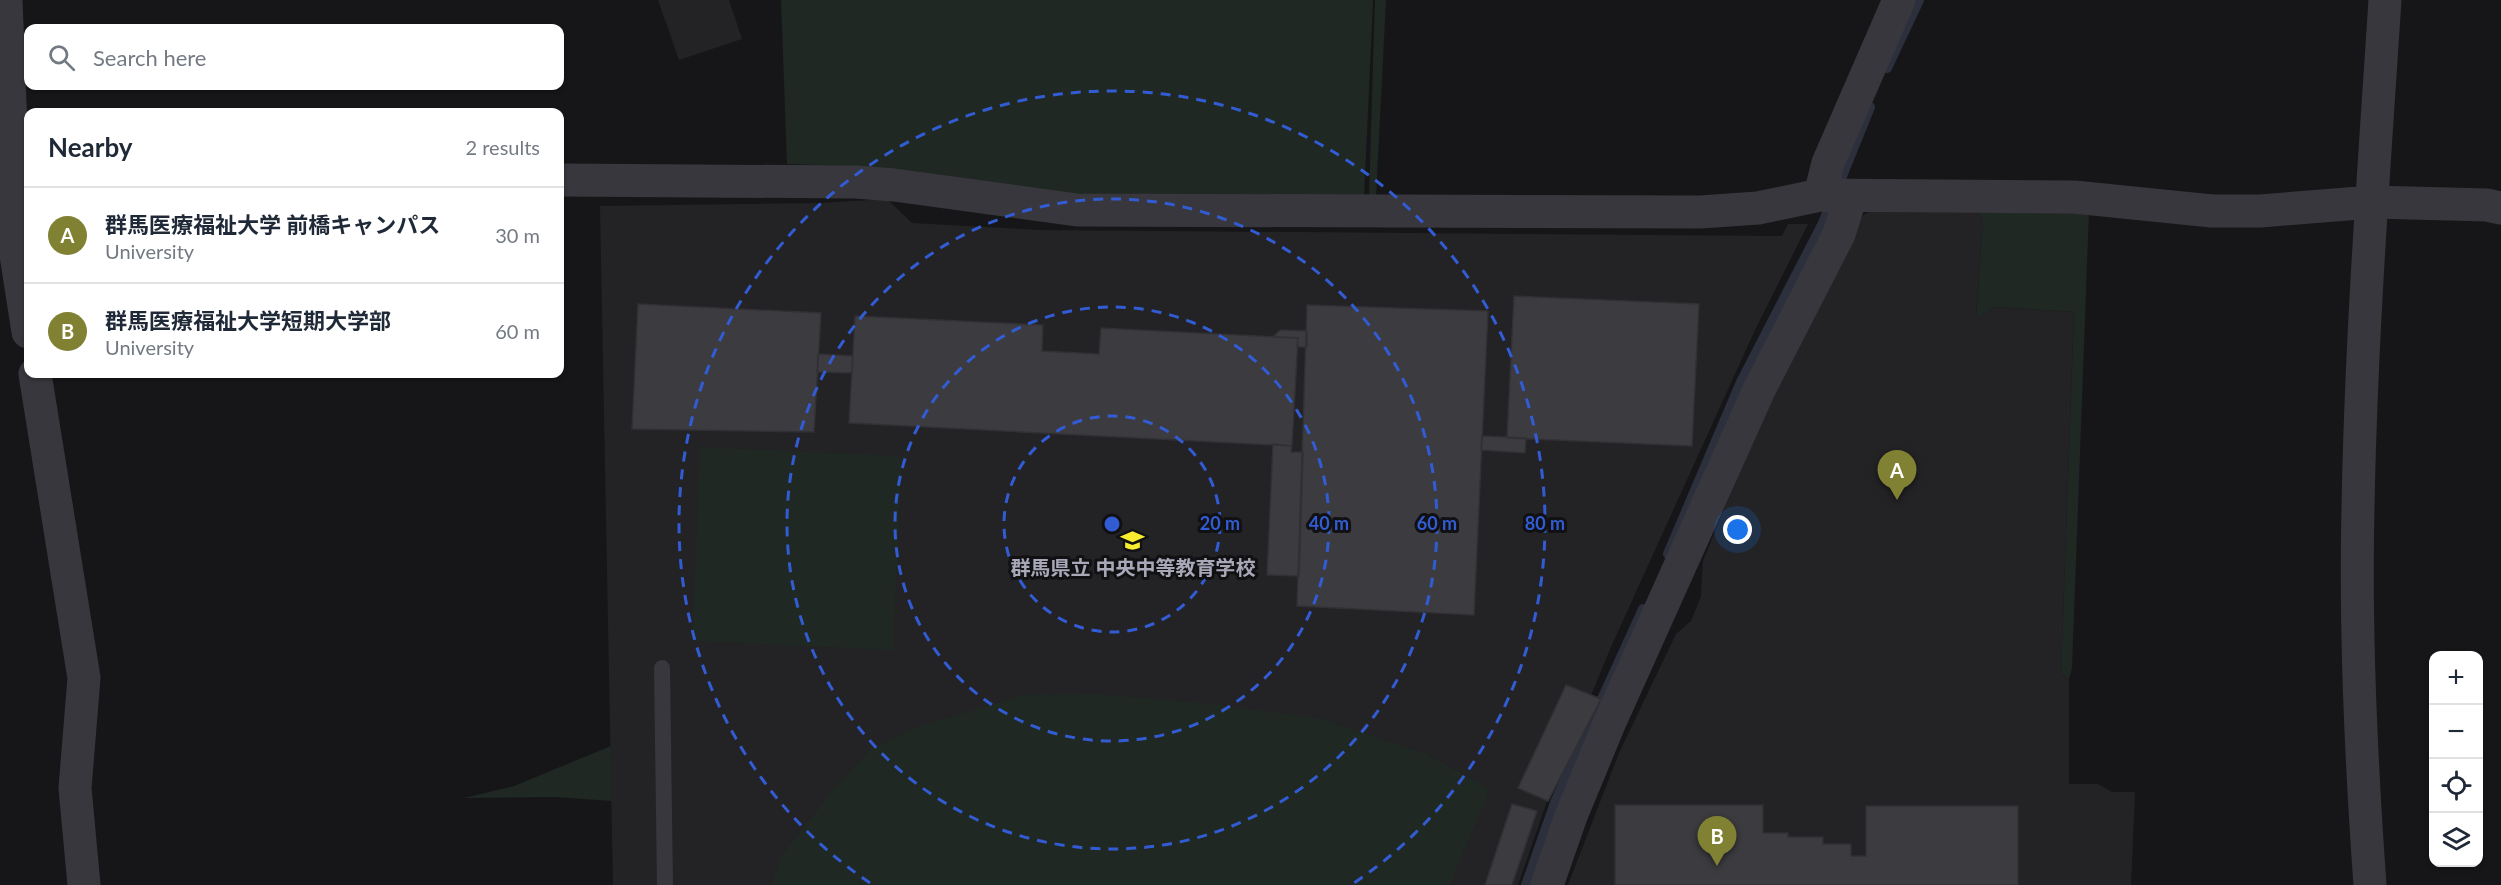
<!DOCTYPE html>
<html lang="en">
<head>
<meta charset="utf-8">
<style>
  :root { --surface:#fff; --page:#f6f6f7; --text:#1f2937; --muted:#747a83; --line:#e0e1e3; --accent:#808133 }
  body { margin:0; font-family:Lato,"Noto Sans JP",sans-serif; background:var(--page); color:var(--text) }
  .controls { position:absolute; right:18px; bottom:18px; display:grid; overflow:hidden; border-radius:12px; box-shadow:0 2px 4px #0004 }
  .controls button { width:54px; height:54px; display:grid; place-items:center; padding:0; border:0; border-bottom:2px solid var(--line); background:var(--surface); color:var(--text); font:30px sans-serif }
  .you { position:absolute; left:1738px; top:530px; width:21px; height:21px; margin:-15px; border:4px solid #fff; border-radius:50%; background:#1a73e8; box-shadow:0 0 0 9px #1a73e833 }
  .badge { display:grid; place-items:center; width:39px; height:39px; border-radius:50%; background:var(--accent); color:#fff; font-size:20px; font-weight:700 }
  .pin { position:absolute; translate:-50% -50px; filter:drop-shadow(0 2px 3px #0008) }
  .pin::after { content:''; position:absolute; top:32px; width:21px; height:18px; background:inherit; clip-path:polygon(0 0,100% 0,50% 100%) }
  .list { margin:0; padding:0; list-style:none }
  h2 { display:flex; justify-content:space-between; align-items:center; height:78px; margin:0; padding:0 24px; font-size:26px }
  h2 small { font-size:20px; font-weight:400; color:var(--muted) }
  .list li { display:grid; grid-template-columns:39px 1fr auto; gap:18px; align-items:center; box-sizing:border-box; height:96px; padding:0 24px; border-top:2px solid var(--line) }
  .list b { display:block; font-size:22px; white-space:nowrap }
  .list p { margin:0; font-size:20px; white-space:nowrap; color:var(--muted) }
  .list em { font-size:20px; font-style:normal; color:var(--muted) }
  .icon { flex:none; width:33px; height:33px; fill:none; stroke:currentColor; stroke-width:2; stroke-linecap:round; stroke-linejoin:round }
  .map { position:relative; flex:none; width:2501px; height:885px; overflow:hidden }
  .search { position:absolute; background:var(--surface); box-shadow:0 2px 4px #0004; left:24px; top:24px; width:540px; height:66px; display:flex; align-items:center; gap:15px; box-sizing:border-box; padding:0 21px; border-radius:12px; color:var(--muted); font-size:22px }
  .panel { position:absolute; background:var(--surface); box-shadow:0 2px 4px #0004; left:24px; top:108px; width:540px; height:270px; border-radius:12px }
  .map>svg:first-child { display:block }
</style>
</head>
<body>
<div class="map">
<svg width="2501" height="885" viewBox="0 0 2501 885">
  <rect width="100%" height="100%" fill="#161618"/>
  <path fill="#232225" d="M658 0H729L742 39 679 60Z
    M887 199 912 223 1040 230 1782 236 1788 224H1808L1755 330 1611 647 1546 804 1518 885H613L600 206 820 203Z
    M1975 208 1983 220 1976 318 1995 307 2074 312 2061 674 2069 679V784H2098L2112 792H2135L2131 885H1568L1619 753 1676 634 1691 621 1701 596 1703 561 1751 443 1862 216 1874 209Z"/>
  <path fill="#202823" d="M781 0H1373L1364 198 1072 196 851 166 787 164Z
    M1375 0H1386L1376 197H1369Z
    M1975 208 2089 211 2072 668 2069 679 2061 674 2074 312 1995 307 1976 319 1983 220Z
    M700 447 902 456 893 650 692 641Z
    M1099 694 1202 703 1320 718 1426 754 1490 789 1450 885H771L782 855 833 790 870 750 916 727 1023 695Z
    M611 746 612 801 554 797 464 798 514 786Z"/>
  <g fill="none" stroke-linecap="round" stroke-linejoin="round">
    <path stroke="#2c303c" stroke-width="10" d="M1887 68 1919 0
      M1668 554 1741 382 1823 223 1870 107
      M1526 885 1556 800 1643 609"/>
  </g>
  <path fill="#3c3b40" stroke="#313034" stroke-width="1.5" d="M1514 296 1699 304 1692 446 1507 438Z
    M638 304 821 313 814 432 632 429Z
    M1307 305 1488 311 1474 615 1297 606Z
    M855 316 1043 325 1042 351 1099 354 1101 328 1298 338 1292 446 849 423Z
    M1280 330 1307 331V347H1297L1298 338 1273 337Z
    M818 354 853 356 852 373 817 372Z
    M1482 436 1526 438 1525 453 1481 450Z
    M1273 444 1292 446 1291 452H1303L1299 576 1267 575Z
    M1566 685 1601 699 1548 801 1518 788Z
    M1512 804 1537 811 1512 885H1485Z
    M1615 805H1763V833H1788V837H1823V844H1851V856H1866V806H2018V885H1615Z"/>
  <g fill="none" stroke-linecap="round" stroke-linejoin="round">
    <path stroke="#38373d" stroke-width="16" d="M662 668 665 885"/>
    <path stroke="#38373d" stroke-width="33" d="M6 0 14 205 12 229 28 332
      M560 180 856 182 894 185 1077 210 1700 212 1758 208 1820 195 2074 197 2212 211H2260L2372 202 2487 205 2501 208
      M1820 195 1828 163 1899 0
      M35 374 84 678 75 788 84 885
      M1547 885 1571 816 1609 724 1759 390 1839 234 1851 196"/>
    <path stroke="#38373d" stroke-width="33" d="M2370 885C2361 760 2355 634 2358 508 2361 339 2374 169 2385 0"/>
  </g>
  <g fill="none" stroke="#325cd3" stroke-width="3" stroke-dasharray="10 8">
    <circle cx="1112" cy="524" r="108"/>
    <circle cx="1112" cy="524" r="217"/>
    <circle cx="1112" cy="524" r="325"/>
    <path d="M870 883A433 433 0 1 1 1354 883"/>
  </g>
  <defs>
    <symbol id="school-bare" viewBox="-9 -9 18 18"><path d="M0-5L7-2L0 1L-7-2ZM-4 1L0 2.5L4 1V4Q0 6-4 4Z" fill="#f7ec2f" stroke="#111113" stroke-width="2.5" paint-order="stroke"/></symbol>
  </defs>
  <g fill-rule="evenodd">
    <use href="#school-bare" x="1116" y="524" width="33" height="33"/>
  </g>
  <g text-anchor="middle" stroke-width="6" stroke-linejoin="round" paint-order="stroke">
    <g font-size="20" font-weight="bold" fill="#a8a8b8" stroke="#111113">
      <text x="1133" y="575">群馬県立 中央中等教育学校</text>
    </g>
  </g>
  <circle cx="1112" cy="524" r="9" fill="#325cd3" stroke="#111113" stroke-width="3"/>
  <g font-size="18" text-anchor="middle" font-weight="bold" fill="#325cd3" stroke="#111113" stroke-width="6" stroke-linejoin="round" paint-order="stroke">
    <text x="1220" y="530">20 m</text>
    <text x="1329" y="530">40 m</text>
    <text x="1437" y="530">60 m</text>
    <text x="1545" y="530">80 m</text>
  </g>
</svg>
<div class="controls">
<button>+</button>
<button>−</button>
<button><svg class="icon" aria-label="locate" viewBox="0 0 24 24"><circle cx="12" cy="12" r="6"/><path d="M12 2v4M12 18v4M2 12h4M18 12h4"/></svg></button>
<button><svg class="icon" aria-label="layers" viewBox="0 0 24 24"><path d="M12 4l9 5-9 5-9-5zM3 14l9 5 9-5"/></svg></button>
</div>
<div class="you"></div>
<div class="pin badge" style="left:1897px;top:500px">A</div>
<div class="pin badge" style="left:1717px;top:866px">B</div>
<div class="search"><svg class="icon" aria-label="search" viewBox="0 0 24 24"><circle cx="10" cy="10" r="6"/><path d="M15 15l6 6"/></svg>Search here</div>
<section class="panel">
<h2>Nearby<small>2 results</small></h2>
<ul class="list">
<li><span class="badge">A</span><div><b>群馬医療福祉大学 前橋キャンパス</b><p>University</p></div><em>30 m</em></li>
<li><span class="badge">B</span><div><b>群馬医療福祉大学短期大学部</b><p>University</p></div><em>60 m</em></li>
</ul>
</section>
</div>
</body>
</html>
